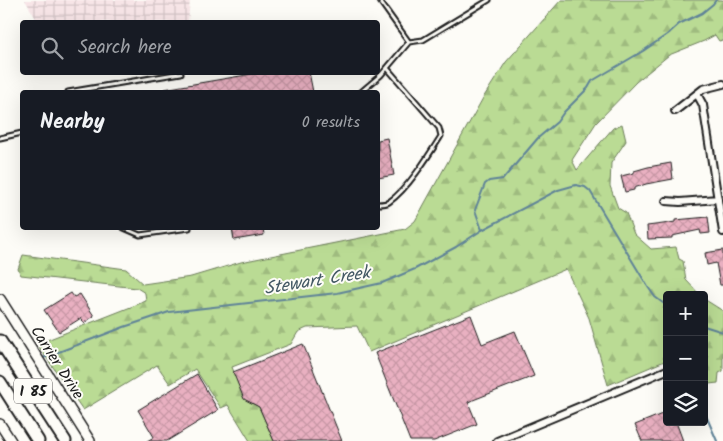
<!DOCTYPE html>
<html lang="en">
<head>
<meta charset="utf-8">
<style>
  :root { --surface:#171b24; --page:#242831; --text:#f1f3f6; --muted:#9ea1a6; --line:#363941 }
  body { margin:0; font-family:Kalam,sans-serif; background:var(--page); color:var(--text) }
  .controls { position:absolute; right:15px; bottom:15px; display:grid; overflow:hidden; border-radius:5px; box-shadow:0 5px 20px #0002 }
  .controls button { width:45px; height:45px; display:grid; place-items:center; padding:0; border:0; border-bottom:1px solid var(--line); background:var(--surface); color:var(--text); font:25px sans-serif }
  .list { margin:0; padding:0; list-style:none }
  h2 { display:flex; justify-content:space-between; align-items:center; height:65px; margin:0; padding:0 20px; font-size:21px }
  h2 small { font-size:16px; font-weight:400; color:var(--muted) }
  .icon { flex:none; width:28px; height:28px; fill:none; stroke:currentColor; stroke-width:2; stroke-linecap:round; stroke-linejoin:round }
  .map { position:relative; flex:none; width:723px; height:441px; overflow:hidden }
  .search { position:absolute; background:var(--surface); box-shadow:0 5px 20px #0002; left:20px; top:20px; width:360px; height:55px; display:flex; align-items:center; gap:12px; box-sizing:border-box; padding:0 18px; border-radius:5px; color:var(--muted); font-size:19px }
  .panel { position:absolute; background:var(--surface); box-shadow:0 5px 20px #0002; left:20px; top:90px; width:360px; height:140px; border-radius:5px }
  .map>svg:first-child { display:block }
</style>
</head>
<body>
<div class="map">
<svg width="723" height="441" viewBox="0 0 723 441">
  <defs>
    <pattern id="industrial-grid" width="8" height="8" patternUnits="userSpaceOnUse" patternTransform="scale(1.25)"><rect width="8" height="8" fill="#f7e5e7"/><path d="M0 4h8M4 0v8" fill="none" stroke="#d3c4c6"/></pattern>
    <pattern id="forest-firs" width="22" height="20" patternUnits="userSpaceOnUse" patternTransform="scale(1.25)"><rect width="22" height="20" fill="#badb94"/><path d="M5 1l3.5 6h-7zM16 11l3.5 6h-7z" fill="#9fbb7f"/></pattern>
    <pattern id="building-cross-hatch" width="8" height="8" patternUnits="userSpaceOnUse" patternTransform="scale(1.25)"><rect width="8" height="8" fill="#e9b0c1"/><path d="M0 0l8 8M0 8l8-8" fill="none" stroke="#c797a5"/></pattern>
  </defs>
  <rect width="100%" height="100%" fill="#fdfcf7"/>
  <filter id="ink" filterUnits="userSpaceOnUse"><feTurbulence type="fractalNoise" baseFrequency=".02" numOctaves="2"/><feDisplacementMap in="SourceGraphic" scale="10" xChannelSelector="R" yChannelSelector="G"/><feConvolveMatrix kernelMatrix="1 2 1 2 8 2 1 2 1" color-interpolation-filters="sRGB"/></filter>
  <g filter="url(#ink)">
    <path fill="url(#industrial-grid)" d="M25 0H190L188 22H38Z"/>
    <path fill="url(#forest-firs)" stroke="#6b7c58" d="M561 0H723V40L719 41 715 35 704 41 669 55 636 82 596 123 572 160 577 170 613 128 622 124 626 141 611 163 610 186 618 208 626 213 634 234 651 249 676 247 679 259 683 261 686 280 700 295H667V360L608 385 589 318 566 269 369 352 357 326 307 328 298 332 291 344 232 367 244 398 259 407 274 441H250L228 405 221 408 195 369 170 384 157 365 83 410 39 347 42 342 146 301 145 293 137 288 21 275 18 269 23 255 126 269 143 284 191 277 241 262 405 229 415 221 483 98 506 62Z
      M704 299 723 311V371L719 373 718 383 709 384 705 373 708 357 704 350Z"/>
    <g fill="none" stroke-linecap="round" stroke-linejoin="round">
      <path stroke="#5f8398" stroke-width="2" d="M482 230 475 210 485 184 489 181 503 179 538 138 557 122 564 112 588 88 592 81 643 51 668 34 679 24 702 13 713 4 716 0
        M704 326 723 332
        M43 358 124 327 169 312 337 293 382 283 415 269 456 247 482 230 558 190 576 185 585 187 590 191 648 287 655 297 667 306
        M704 411 717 441"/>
    </g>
    <path fill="url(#building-cross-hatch)" stroke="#1c1c1c" d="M264 72H309L313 92H165L164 89Z
      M387 138 394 175 378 178V140Z
      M671 163 673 179 646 184 634 188V190L625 192 621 176 634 173V171L648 167Z
      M708 217 710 233 701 234 700 230 672 236V238L648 239 647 226 663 224 675 222V220Z
      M232 228H263L264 235 234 240Z
      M723 250V285H720L716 263 707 265 705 253Z
      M71 293 74 297 80 294 94 316 84 323 81 318 59 332 44 310Z
      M471 315 482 344 515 331 534 376 468 402 477 424 434 441H410L375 353Z
      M303 344 342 441H274L259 407 244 399 233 372Z
      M197 374 218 410 167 441H147L154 437 138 410Z
      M667 412V422H676L683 441H642L635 425Z"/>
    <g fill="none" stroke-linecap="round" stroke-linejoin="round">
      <defs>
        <path id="lane" d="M409 42 423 40 489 0
          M68 92 181 73
          M361 92 381 75 409 42 379 0
          M0 138 22 133
          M378 204C381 204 386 204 389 202 408 189 429 155 441 136L439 128 387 68
          M124 228 140 235 189 228"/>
        <path id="street" d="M697 94 703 105 723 232
          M675 111 703 89 723 84
          M666 201 680 202 718 199
          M497 441 667 370"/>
        <path id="secondary" d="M0 299 90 441
          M0 424 11 441"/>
        <path id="highway" d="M0 341 65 441
          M0 382 38 441"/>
      </defs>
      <use href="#lane" stroke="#1c1c1c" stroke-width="7"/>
      <use href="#street" stroke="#1c1c1c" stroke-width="10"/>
      <use href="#secondary" stroke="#1c1c1c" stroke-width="12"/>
      <use href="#highway" stroke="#1c1c1c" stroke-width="15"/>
      <use href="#lane" stroke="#fdfcf7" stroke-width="3"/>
      <use href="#street" stroke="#fdfcf7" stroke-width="6"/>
      <use href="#secondary" stroke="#fdfcf7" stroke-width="9"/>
      <use href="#highway" stroke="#fdfcf7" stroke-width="11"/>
    </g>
  </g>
  <g text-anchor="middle" stroke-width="4" stroke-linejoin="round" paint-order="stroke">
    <rect fill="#fdfcf7" stroke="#605f5e" stroke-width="1" x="14" y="378.5" width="38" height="25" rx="4"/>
    <g font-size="15" font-weight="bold" fill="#1c1c1c">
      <text x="33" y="396">I 85</text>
    </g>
    <g font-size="16" fill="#1c1c1c" stroke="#fdfcf7">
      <text transform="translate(58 362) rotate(57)" y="6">Carrier Drive</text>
    </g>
    <g font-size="18" font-style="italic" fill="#435864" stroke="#fdfcf7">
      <text transform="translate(317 280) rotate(-9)" y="6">Stewart Creek</text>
    </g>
  </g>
</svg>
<div class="controls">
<button>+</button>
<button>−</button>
<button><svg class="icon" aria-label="layers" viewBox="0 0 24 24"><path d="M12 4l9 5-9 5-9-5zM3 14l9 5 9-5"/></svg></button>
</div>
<div class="search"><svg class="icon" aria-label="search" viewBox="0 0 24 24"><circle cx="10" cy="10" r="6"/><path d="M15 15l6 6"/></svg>Search here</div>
<section class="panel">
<h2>Nearby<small>0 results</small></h2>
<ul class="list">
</ul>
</section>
</div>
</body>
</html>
